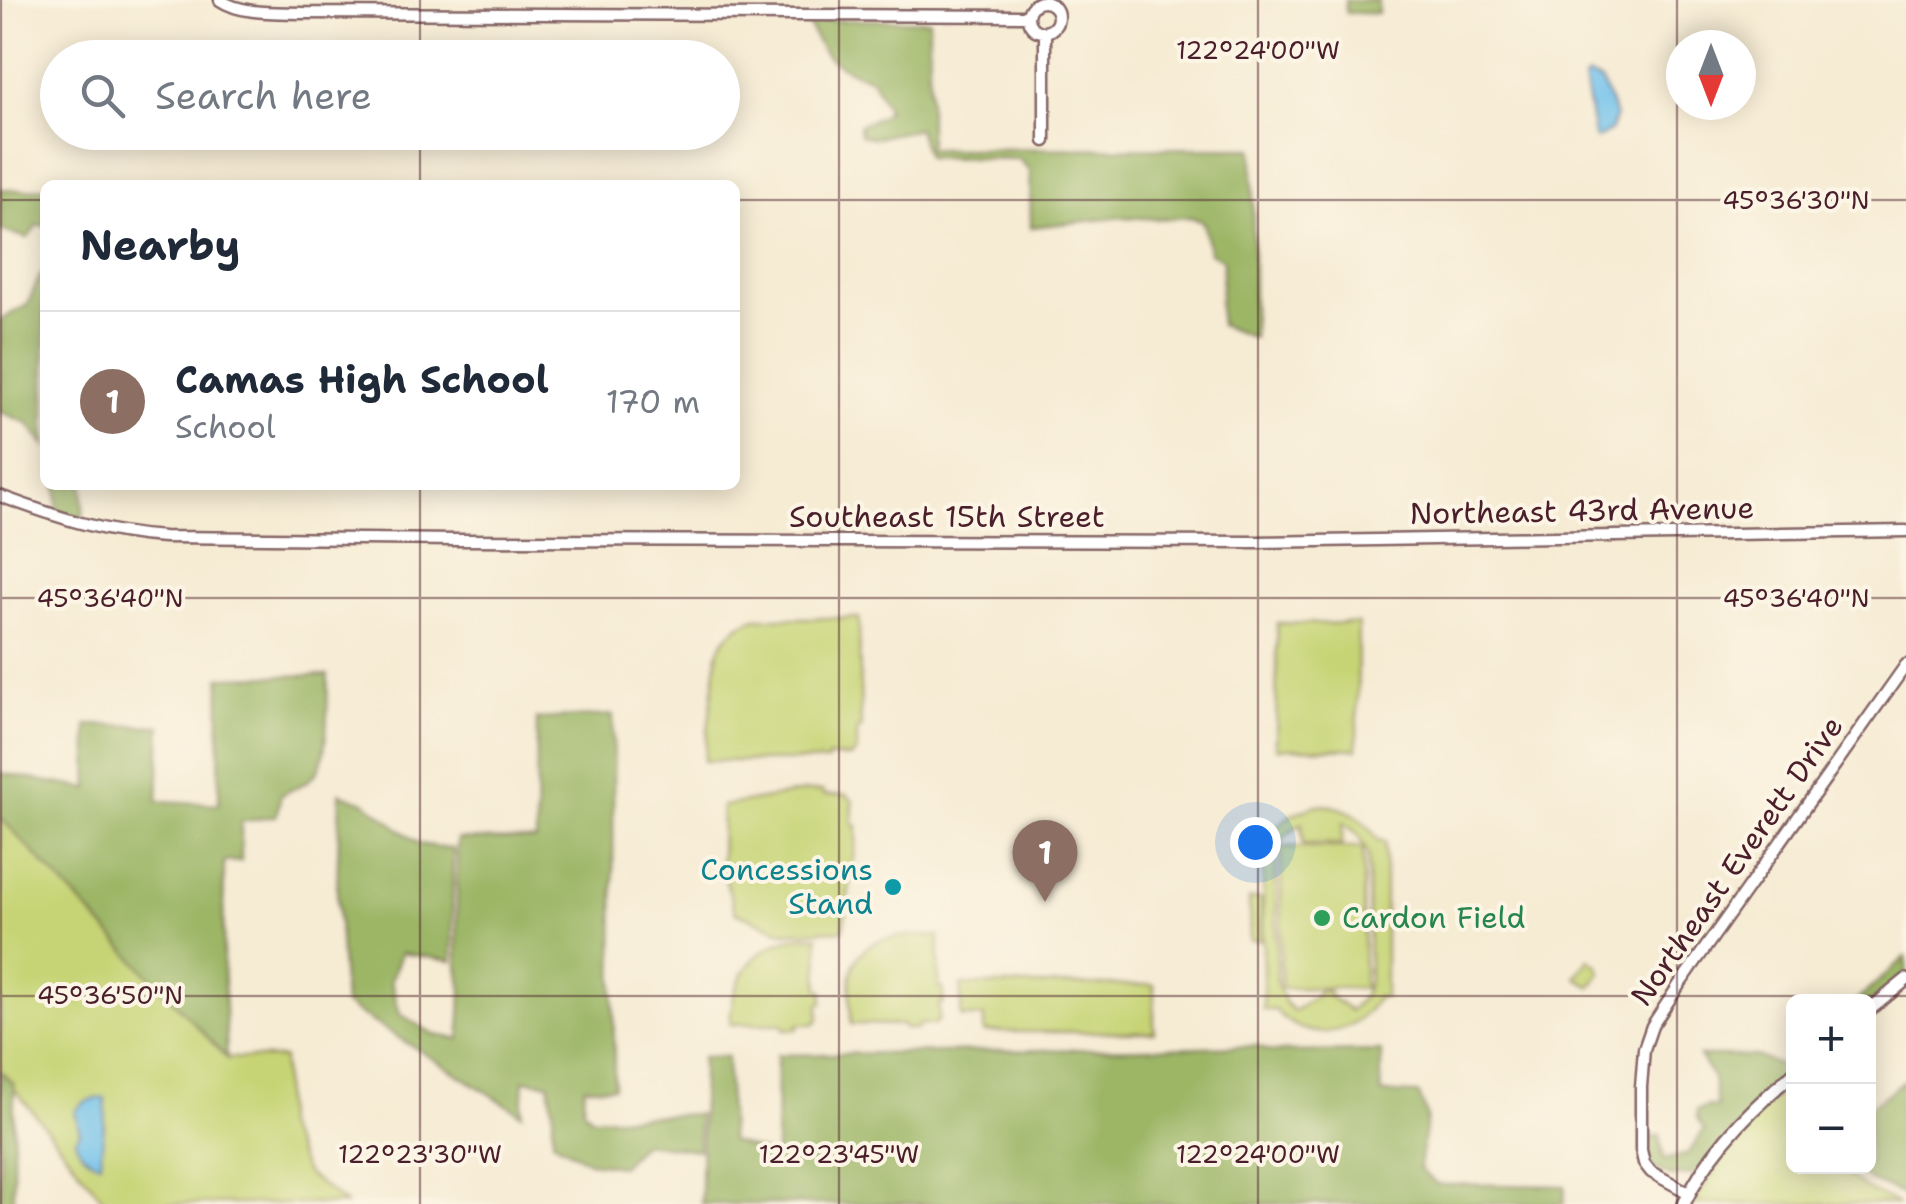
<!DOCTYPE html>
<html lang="en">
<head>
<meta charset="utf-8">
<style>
  :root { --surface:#fff; --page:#f6f6f7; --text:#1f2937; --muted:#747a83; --line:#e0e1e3; --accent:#d93025 }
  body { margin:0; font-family:"Shantell Sans",sans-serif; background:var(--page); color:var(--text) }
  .controls { position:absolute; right:30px; bottom:30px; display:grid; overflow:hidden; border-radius:15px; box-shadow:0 5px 25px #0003 }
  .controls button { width:90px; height:90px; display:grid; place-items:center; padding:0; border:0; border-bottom:2px solid var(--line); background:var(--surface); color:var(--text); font:50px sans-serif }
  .compass { position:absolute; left:1666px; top:30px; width:90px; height:90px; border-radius:50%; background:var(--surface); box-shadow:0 5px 25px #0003; rotate:180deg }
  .you { position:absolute; left:1255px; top:842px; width:35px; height:35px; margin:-25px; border:8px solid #fff; border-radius:50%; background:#1a73e8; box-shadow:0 0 0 15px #1a73e833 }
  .badge { display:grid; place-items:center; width:65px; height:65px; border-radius:50%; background:var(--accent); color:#fff; font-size:32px; font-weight:700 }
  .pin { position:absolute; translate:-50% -82px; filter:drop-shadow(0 2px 5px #0008) }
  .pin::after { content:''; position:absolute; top:52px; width:35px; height:30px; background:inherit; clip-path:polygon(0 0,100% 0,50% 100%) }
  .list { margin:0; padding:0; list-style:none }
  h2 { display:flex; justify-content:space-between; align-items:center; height:130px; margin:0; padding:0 40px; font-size:42px }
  h2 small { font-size:32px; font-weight:400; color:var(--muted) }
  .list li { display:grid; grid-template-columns:65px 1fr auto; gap:30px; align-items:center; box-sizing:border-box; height:180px; padding:0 40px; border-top:2px solid var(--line) }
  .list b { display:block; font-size:38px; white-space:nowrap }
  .list p { margin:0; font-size:32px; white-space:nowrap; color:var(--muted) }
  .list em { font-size:32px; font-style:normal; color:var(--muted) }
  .icon { flex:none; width:55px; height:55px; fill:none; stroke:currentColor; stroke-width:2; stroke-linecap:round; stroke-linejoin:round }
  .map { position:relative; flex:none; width:1906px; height:1204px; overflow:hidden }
  .search { position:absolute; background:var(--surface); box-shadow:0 5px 25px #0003; left:40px; top:40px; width:700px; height:110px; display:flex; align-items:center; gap:25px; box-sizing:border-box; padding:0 35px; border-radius:55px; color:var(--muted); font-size:38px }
  .panel { position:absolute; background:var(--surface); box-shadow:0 5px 25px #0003; left:40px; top:180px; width:700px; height:310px; border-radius:15px }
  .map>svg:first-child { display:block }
</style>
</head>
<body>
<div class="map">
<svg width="1906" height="1204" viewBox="0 0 1906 1204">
  <rect width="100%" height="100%" fill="#fcf5e5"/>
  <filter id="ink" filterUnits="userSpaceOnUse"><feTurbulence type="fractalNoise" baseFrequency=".01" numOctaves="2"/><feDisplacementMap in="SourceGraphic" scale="20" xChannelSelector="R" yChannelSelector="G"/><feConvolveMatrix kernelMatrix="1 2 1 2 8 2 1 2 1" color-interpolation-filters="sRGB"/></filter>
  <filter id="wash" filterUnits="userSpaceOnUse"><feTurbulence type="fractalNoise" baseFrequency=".0048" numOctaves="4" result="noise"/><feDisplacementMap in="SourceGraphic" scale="40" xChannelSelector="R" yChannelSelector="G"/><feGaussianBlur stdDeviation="2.25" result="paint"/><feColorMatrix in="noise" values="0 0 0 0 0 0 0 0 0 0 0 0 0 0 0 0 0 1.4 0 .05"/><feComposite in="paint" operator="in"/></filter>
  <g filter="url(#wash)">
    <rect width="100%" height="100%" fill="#f6ebd3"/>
    <path fill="#c6d475" stroke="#887a50" stroke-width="2.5" fill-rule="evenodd" d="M756 618H859L861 728 857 729V751L851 757H828V761H704L718 652C725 634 738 624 756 618Z
      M1277 623 1358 624 1357 749 1276 748Z
      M809 791H823L824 795H847L853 801V824L857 825V839L843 930 784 932 735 912 721 864 722 806Z
      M1316 805C1343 804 1365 816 1377 840L1385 841V997H1378C1355 1037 1307 1045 1275 1010H1263V828H1275L1292 814ZM1302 823 1303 844H1342L1343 823 1357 833 1368 854 1369 981 1363 997 1350 1011 1328 995V991H1317V995L1294 1011 1285 1003 1277 984 1276 856 1284 837Z
      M0 817 227 1058H283L284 1126 306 1173 346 1204H107L0 1071Z
      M1281 847H1363L1364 988H1281Z
      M1249 899H1261V940H1250Z
      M801 936H818L819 989 823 990V1003L819 1004V1019L814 1024H798V1029H784L783 1024H730C732 978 753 945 801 936Z
      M939 936V988L943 989V1003L939 1004V1020L934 1025 918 1024V1029H904L903 1025 851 1024C851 1008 849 991 851 975 859 931 905 936 939 936Z
      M1589 959 1599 966 1601 973 1591 987 1576 977Z
      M961 985H1154V1032H984V1017H961Z
      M1793 1079 1794 1166 1842 1167C1856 1186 1877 1195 1899 1204H1692L1734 1139Z"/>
    <path fill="#9cb666" stroke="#736a48" stroke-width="2.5" d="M1345 0H1378V13H1346Z
      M807 20H929V149L1253 148V338L1220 325C1217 304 1223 282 1223 260L1210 253 1203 222 1191 217 1158 219 1124 217 1031 227 1030 171 1019 159 927 157 918 129 874 138 860 135 859 125 882 116 887 109 872 79C833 66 822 58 807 20Z
      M45 187V226L37 225 28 238 0 230V189L28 190Z
      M45 272V446L28 423 0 412V320L27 305 41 274Z
      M57 485H83V518L57 510Z
      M328 675C327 696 329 760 316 773 308 783 293 789 281 795L276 816 241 822V861L224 862 223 959 227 1058 0 817V773L89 789 87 725 161 726 158 801 219 804 220 677Z
      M613 715 614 1087H584L583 1109 592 1118 698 1114V1150L643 1143 621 1166 589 1162 553 1141V1110L549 1083 524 1080 522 1114 344 1004 337 891 340 793 365 802 419 844 453 849 452 961 401 953 391 981 400 1014 435 1035 460 1039 462 991 457 961V839L536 840 537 719Z
      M1906 957V974L1869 1004 1868 1002H1855Z
      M1258 1046 1271 1052 1381 1051V1093L1419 1094 1427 1117 1419 1168 1436 1184 1565 1186 1564 1204H701L702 1057 727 1056 730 1141 776 1156 777 1055Z
      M1699 1056H1756L1791 1070 1696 1174 1670 1176 1652 1168 1644 1138 1660 1135 1664 1160 1688 1154 1704 1130 1697 1119V1110L1708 1106 1717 1107 1713 1078Z
      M0 1071 14 1085 13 1204H0Z
      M1906 1079V1196L1869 1180 1852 1167 1868 1166 1869 1108Z"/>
    <path fill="#70c1eb" stroke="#5d708b" stroke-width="2.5" d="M1588 76 1601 81 1616 116 1611 130 1597 139 1594 137 1584 79Z
      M105 1098 106 1109 100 1163C87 1159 78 1152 75 1139L80 1133 75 1112C83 1100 91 1099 105 1098Z"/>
  </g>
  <g filter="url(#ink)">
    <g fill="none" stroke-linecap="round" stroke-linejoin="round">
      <defs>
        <path id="tertiary" d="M220 0C242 15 278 12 304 13L1028 16
          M1028 17a15 15 0 1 1 30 0a15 15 0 1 1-30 0Z
          M1045 33V141
          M0 496C54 516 106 534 164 537L458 540 1258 542 1906 531
          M1689 1193 1651 1172 1644 1163 1641 1150V1087L1644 1049 1652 1026 1679 985 1906 665"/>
        <path id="secondary" d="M1868 1011 1906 980
          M1684 1204C1707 1153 1750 1109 1794 1073"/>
      </defs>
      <use href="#tertiary" stroke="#866666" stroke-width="15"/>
      <use href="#secondary" stroke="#866666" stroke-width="16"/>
      <use href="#tertiary" stroke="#fff" stroke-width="10"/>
      <use href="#secondary" stroke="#fff" stroke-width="11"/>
    </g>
  </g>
  <path fill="none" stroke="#4a1f2b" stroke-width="2.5" stroke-opacity="0.45" d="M1 0V1204M420 0V58M839 0V1204M1258 0V1204M1677 0V1204M420 132V185M0 200H45M735 200H1906M420 485V1204M0 598H1906M0 996H1906"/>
  <circle fill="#0f9aa8" stroke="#fcf5e5" stroke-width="4" cx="893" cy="887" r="10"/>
  <circle fill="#2e9e5b" stroke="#fcf5e5" stroke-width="4" cx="1322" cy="918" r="10"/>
  <g text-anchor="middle" stroke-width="8" stroke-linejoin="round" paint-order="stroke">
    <g font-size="30" fill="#4a1f2b" stroke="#fcf5e5">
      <text transform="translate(1582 511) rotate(-1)" y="10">Northeast 43rd Avenue</text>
      <text x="947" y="527">Southeast 15th Street</text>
      <text transform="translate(1737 861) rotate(-55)" y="10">Northeast Everett Drive</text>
    </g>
    <g font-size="30" fill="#0d838f" stroke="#fcf5e5" text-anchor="end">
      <text x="873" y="880">Concessions<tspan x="873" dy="34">Stand</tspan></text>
    </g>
    <g font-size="30" fill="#27864d" stroke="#fcf5e5" text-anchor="start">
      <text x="1342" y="928">Cardon Field</text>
    </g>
  </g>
  <g font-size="25" text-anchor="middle" fill="#4a1f2b" stroke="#fcf5e5" stroke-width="8" stroke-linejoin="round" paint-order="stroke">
    <text x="1258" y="59">122°24'00"W</text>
    <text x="1796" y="209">45°36'30"N</text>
    <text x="1796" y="607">45°36'40"N</text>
    <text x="110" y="607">45°36'40"N</text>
    <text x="110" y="1004">45°36'50"N</text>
    <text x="420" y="1163">122°23'30"W</text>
    <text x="839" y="1163">122°23'45"W</text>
    <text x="1258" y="1163">122°24'00"W</text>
  </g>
</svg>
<div class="controls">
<button>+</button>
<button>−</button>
</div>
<svg class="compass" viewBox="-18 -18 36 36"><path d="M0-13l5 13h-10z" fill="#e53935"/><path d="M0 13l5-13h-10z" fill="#747a83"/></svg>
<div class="you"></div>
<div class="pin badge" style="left:1045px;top:902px;background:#8d6e63">1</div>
<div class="search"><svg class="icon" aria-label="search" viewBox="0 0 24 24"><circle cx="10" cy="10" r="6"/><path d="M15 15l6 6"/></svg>Search here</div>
<section class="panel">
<h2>Nearby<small></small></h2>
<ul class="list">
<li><span class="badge" style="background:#8d6e63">1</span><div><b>Camas High School</b><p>School</p></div><em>170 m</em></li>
</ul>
</section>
</div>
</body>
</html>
